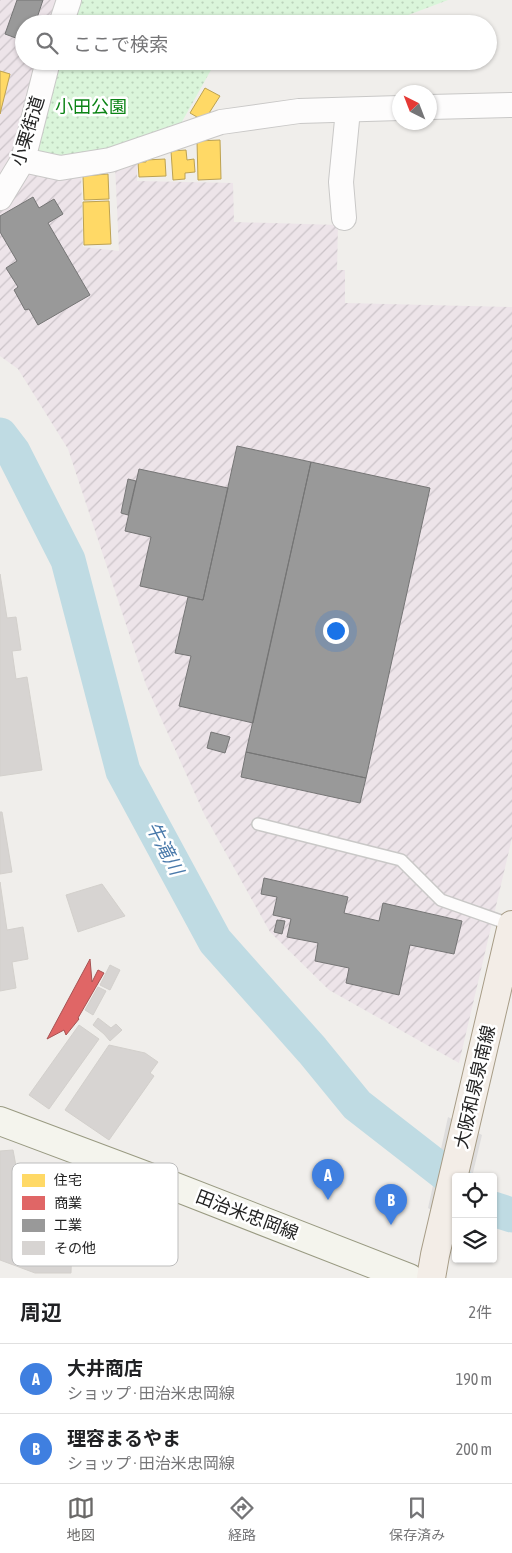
<!DOCTYPE html>
<html lang="ja">
<head>
<meta charset="utf-8">
<style>
  :root { --surface:#fff; --page:#f6f6f6; --text:#202124; --muted:#757577; --line:#e0e0e0; --accent:#6a6968 }
  body { margin:0; font-family:"Asap Condensed","Noto Sans JP",sans-serif; background:var(--page); color:var(--text) }
  .controls { position:absolute; right:15px; bottom:15px; display:grid; overflow:hidden; border-radius:5px; box-shadow:0 1px 4px #0004 }
  .controls button { width:45px; height:45px; display:grid; place-items:center; padding:0; border:0; border-bottom:1px solid var(--line); background:var(--surface); color:var(--text); font:25px sans-serif }
  .compass { position:absolute; left:392px; top:85px; width:45px; height:45px; border-radius:50%; background:var(--surface); box-shadow:0 1px 4px #0004; rotate:318deg }
  .you { position:absolute; left:335px; top:630px; width:18px; height:18px; margin:-12px; border:4px solid #fff; border-radius:50%; background:#1a73e8; box-shadow:0 0 0 8px #1a73e833 }
  .badge { display:grid; place-items:center; width:32px; height:32px; border-radius:50%; background:var(--accent); color:#fff; font-size:16px; font-weight:700 }
  .pin { position:absolute; translate:-50% -41px; filter:drop-shadow(0 1px 2px #0008) }
  .pin::after { content:''; position:absolute; top:26px; width:18px; height:15px; background:inherit; clip-path:polygon(0 0,100% 0,50% 100%) }
  .list { margin:0; padding:0; list-style:none }
  h2 { display:flex; justify-content:space-between; align-items:center; height:65px; margin:0; padding:0 20px; font-size:21px }
  h2 small { font-size:16px; font-weight:400; color:var(--muted) }
  .list li { display:grid; grid-template-columns:32px 1fr auto; gap:15px; align-items:center; box-sizing:border-box; height:70px; padding:0 20px; border-top:1px solid var(--line) }
  .list b { display:block; font-size:19px; white-space:nowrap }
  .list p { margin:0; font-size:16px; white-space:nowrap; color:var(--muted) }
  .list em { font-size:16px; font-style:normal; color:var(--muted) }
  .icon { flex:none; width:28px; height:28px; fill:none; stroke:currentColor; stroke-width:2; stroke-linecap:round; stroke-linejoin:round }
  .map { position:relative; flex:none; width:512px; height:1278px; overflow:hidden }
  .search { position:absolute; background:var(--surface); box-shadow:0 1px 4px #0004; left:15px; right:15px; top:15px; height:55px; display:flex; align-items:center; gap:12px; box-sizing:border-box; padding:0 18px; border-radius:28px; color:var(--muted); font-size:19px }
  .sheet { height:205px; background:var(--surface) }
  nav { display:flex; justify-content:space-around; align-items:center; box-sizing:border-box; height:70px; border-top:1px solid var(--line); background:var(--surface); font-size:14px; color:var(--muted) }
  nav a { display:grid; justify-items:center; gap:2px }
  nav .on { color:var(--accent) }
  .map>svg:first-child { display:block }
</style>
</head>
<body>
<div class="map">
<svg width="512" height="1278" viewBox="0 0 512 1278">
  <defs>
    <pattern id="industrial-furrows" width="10" height="10" patternUnits="userSpaceOnUse" patternTransform="scale(1.25)"><rect width="10" height="10" fill="#ede4e9"/><path d="M-1 1l2-2M0 10L10 0M9 11l2-2" fill="none" stroke="#cbc3c8"/></pattern>
    <pattern id="park-dots" width="8" height="8" patternUnits="userSpaceOnUse" patternTransform="scale(1.25)"><rect width="8" height="8" fill="#daf5da"/><path d="M2 2h.1M6 6h.1" fill="none" stroke="#bbd2bb" stroke-width="1.8" stroke-linecap="round"/></pattern>
  </defs>
  <rect width="100%" height="100%" fill="#f0eeeb"/>
  <path fill="url(#industrial-furrows)" d="M0 0H58L51 24H24V61H40L9 165 30 169 81 173 83 247 119 251 115 165 137 158V181L233 183 234 222 338 225 337 270H345V303L512 307V838L459 1063 329 990 270 932 205 816 146 685 68 449 18 369 0 356Z"/>
  <path fill="url(#park-dots)" d="M75 0H448L395 20H380L338 24H67Z
    M55 61H216L179 127 80 158 37 155 51 76Z"/>
  <path fill="#dedddd" d="M448 1117 482 1135 472 1177H456V1223L428 1208Z"/>
  <path fill="#ffd966" stroke="#bda252" d="M0 71 10 74 0 114Z
    M205 88 220 96 204 121 190 113Z
    M220 140 221 179 198 180 197 141Z
    M186 150 187 160 194 159 195 172 185 173V179L173 180 171 151Z
    M165 159 166 176 139 177 138 162H146V160Z
    M108 174 109 199 84 200 83 176Z
    M109 201 111 244 84 245 83 202Z"/>
  <path fill="#e06666" stroke="#a75252" d="M90 959 92 982 98 970 104 973 78 1018 79 1019 66 1035 64 1030 47 1039Z"/>
  <path fill="#999" stroke="#757575" d="M17 0H43L35 24H24V41L5 34Z
    M33 197 39 208 54 199 63 214 48 223 90 295 38 325 29 309 25 310 14 290 18 287 6 268 17 261 0 232V216Z
    M237 446 311 462 253 723 179 706 191 656 175 653 188 597 203 600Z
    M311 462 430 488 366 778 246 752Z
    M139 469 228 488 203 600 140 586 151 537 125 531Z
    M128 479 136 481 128 515 121 513Z
    M211 732 230 737 225 753 207 748Z
    M246 752 366 778 360 803 241 777Z
    M264 878 348 897 344 913 379 921 383 903 462 921 454 954 410 945 399 995 346 983 349 968 315 961 318 943 287 937 291 919 273 915 277 897 261 894Z
    M277 920 285 921 282 934 274 932Z"/>
  <g fill="none" stroke-linecap="round" stroke-linejoin="round">
    <path stroke="#bfdbe3" stroke-width="35" d="M0 435 13 452 68 560 123 771 215 941 312 1050 357 1105 456 1182
      M493 1209 512 1215"/>
  </g>
  <path fill="#d7d4d2" stroke="#d3d0cc" d="M0 574 7 618 16 617 21 650 12 651 16 679 27 677 42 770 0 776Z
    M0 812H2L12 872 0 874Z
    M0 882 7 930 23 927 28 959 12 962 16 988 0 991Z
    M102 884 125 916 78 932 66 895Z
    M110 965 120 970 110 990 100 985Z
    M98 987 106 991 93 1015 85 1010Z
    M98 1018 111 1028 116 1024 122 1030 110 1041 104 1034 93 1025Z
    M79 1025 99 1039 49 1109 29 1095Z
    M109 1045 145 1053 158 1062 150 1073 154 1076 109 1140 65 1110Z
    M13 1150 29 1236 72 1237 71 1273H35L0 1260V1151Z"/>
  <g fill="none" stroke-linecap="round" stroke-linejoin="round">
    <defs>
      <path id="lane" d="M258 824 401 860 441 900 512 925"/>
      <path id="street" d="M61 24 69 0
        M430 107 512 105
        M23 160 60 168 110 160 221 122 299 111 400 108
        M0 198 23 160 48 61
        M344 218 341 182 348 110"/>
      <path id="secondary" d="M0 1121 168 1184 409 1278"/>
      <path id="primary" d="M431 1278 435 1255 512 925"/>
    </defs>
    <use href="#lane" stroke="#c9c8c7" stroke-width="14"/>
    <use href="#street" stroke="#c9c8c7" stroke-width="26"/>
    <use href="#secondary" stroke="#999a82" stroke-width="30"/>
    <use href="#primary" stroke="#a79c86" stroke-width="30"/>
    <use href="#lane" stroke="#fdfcfc" stroke-width="11"/>
    <use href="#street" stroke="#fdfcfc" stroke-width="24"/>
    <use href="#secondary" stroke="#f4f4ed" stroke-width="28"/>
    <use href="#primary" stroke="#f3ede7" stroke-width="28"/>
  </g>
  <g text-anchor="middle" stroke-width="5" stroke-linejoin="round" paint-order="stroke">
    <g font-size="18" fill="#0c8416" stroke="#fff">
      <text x="91" y="113">小田公園</text>
    </g>
    <g font-size="18" fill="#222" stroke="#fff">
      <text transform="translate(28 131) rotate(-73)" y="6">小栗街道</text>
      <text transform="translate(475 1087) rotate(-77)" y="6">大阪和泉泉南線</text>
      <text transform="translate(247 1215) rotate(21)" y="6">田治米忠岡線</text>
    </g>
    <g font-size="19" font-style="italic" fill="#4a7aab" stroke="#fff">
      <text transform="translate(165 848) rotate(62)" y="7">牛滝川</text>
    </g>
  </g>
  <rect x="12" y="1163" width="166" height="103" rx="8" fill="#fff" stroke="#bdbdbd" stroke-width="1"/>
  <rect x="22" y="1174" width="23" height="13" fill="#ffd966"/>
  <rect x="22" y="1196" width="23" height="14" fill="#e06666"/>
  <rect x="22" y="1219" width="23" height="13" fill="#999"/>
  <rect x="22" y="1241" width="23" height="14" fill="#d7d4d2"/>
  <g font-size="14" fill="#222">
    <text x="54" y="1185">住宅</text>
    <text x="54" y="1208">商業</text>
    <text x="54" y="1230">工業</text>
    <text x="54" y="1253">その他</text>
  </g>
</svg>
<div class="controls">
<button><svg class="icon" aria-label="locate" viewBox="0 0 24 24"><circle cx="12" cy="12" r="6"/><path d="M12 2v4M12 18v4M2 12h4M18 12h4"/></svg></button>
<button><svg class="icon" aria-label="layers" viewBox="0 0 24 24"><path d="M12 4l9 5-9 5-9-5zM3 14l9 5 9-5"/></svg></button>
</div>
<svg class="compass" viewBox="-18 -18 36 36"><path d="M0-13l5 13h-10z" fill="#e53935"/><path d="M0 13l5-13h-10z" fill="#757577"/></svg>
<div class="you"></div>
<div class="pin badge" style="left:328px;top:1200px;background:#3f7fe0">A</div>
<div class="pin badge" style="left:391px;top:1225px;background:#3f7fe0">B</div>
<div class="search"><svg class="icon" aria-label="search" viewBox="0 0 24 24"><circle cx="10" cy="10" r="6"/><path d="M15 15l6 6"/></svg>ここで検索</div>
</div>
<section class="sheet">
<h2>周辺<small>2件</small></h2>
<ul class="list">
<li><span class="badge" style="background:#3f7fe0">A</span><div><b>大井商店</b><p>ショップ · 田治米忠岡線</p></div><em>190 m</em></li>
<li><span class="badge" style="background:#3f7fe0">B</span><div><b>理容まるやま</b><p>ショップ · 田治米忠岡線</p></div><em>200 m</em></li>
</ul>
</section>
<nav>
<a class="on"><svg class="icon" aria-label="map" viewBox="0 0 24 24"><path d="M3 6l6-2 6 2 6-2v14l-6 2-6-2-6 2zM9 4v14M15 6v14"/></svg>地図</a>
<a><svg class="icon" aria-label="directions" viewBox="0 0 24 24"><path d="M12 3l9 9-9 9-9-9zM9 14v-3h6M13 9l2 2-2 2"/></svg>経路</a>
<a><svg class="icon" aria-label="saved" viewBox="0 0 24 24"><path d="M7 4h10v16l-5-4-5 4z"/></svg>保存済み</a>
</nav>
</body>
</html>
